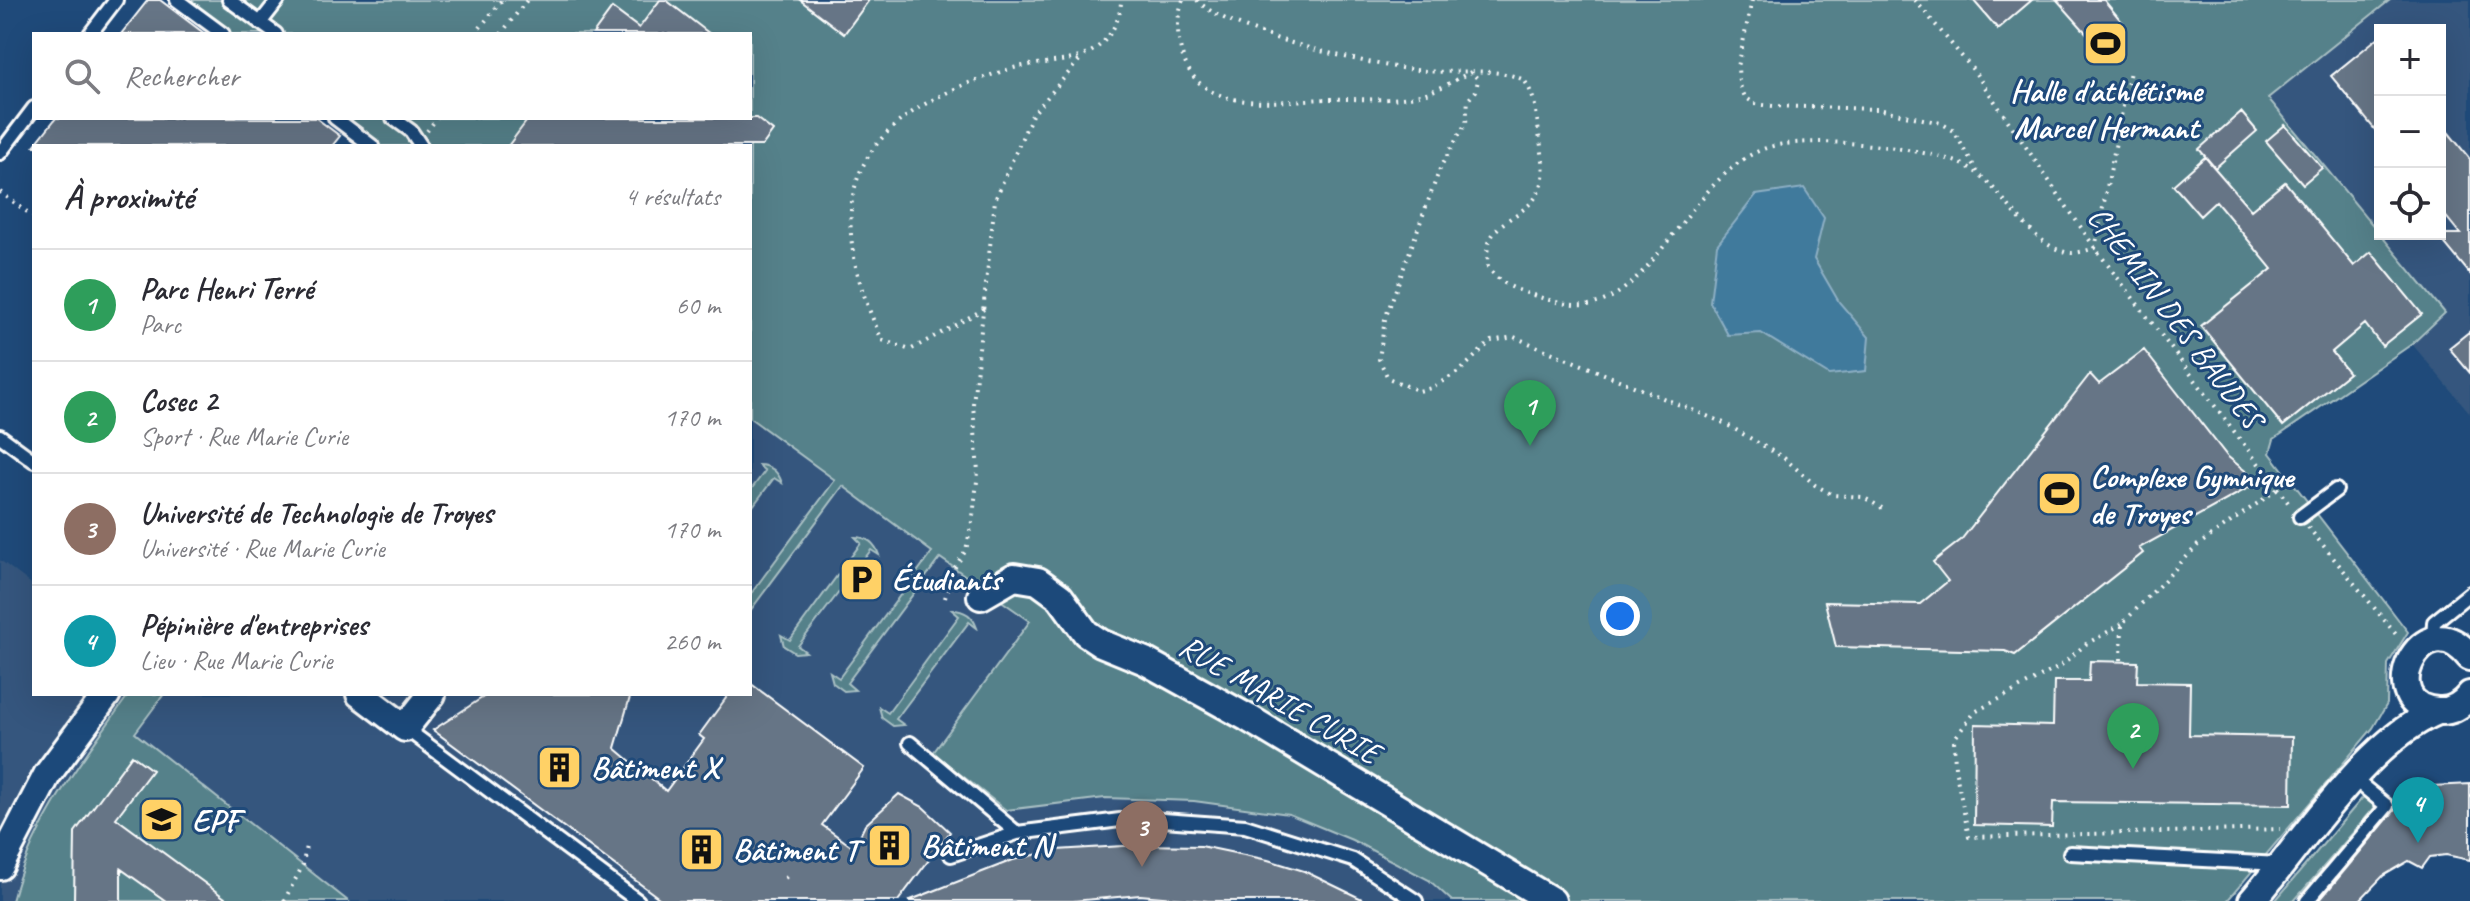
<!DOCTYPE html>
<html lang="fr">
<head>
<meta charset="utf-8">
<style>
  :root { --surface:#fff; --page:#f2f2f3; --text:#2b2b33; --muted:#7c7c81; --line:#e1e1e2; --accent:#8a764a }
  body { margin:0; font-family:Caveat,sans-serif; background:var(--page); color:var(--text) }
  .controls { position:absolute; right:24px; top:24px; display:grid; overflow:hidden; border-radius:0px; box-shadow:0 8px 32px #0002 }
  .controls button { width:72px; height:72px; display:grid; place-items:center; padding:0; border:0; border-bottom:2px solid var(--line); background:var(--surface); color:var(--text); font:40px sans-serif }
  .you { position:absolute; left:1620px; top:616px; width:28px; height:28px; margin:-20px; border:6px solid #fff; border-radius:50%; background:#1a73e8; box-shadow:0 0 0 12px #1a73e833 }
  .badge { display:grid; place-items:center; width:52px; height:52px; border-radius:50%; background:var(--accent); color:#fff; font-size:26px; font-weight:700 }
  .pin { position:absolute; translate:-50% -66px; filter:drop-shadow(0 2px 4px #0008) }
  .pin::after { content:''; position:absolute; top:42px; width:28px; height:24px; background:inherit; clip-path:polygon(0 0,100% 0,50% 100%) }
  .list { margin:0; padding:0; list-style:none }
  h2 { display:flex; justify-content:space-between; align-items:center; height:104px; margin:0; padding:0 32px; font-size:34px }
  h2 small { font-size:26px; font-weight:400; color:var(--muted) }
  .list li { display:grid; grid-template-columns:52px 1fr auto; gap:24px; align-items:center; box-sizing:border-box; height:112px; padding:0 32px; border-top:2px solid var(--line) }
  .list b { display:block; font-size:30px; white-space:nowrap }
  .list p { margin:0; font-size:26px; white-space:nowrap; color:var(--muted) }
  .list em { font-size:26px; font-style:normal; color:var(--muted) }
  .icon { flex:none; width:44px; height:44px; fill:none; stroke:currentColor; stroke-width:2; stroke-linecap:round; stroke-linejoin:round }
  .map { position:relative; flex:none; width:2470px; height:901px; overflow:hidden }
  .search { position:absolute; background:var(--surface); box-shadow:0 8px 32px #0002; left:32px; top:32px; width:720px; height:88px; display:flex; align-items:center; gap:20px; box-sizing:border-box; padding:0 28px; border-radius:0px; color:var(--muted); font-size:30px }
  .panel { position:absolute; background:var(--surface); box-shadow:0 8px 32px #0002; left:32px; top:144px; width:720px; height:552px; border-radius:0px }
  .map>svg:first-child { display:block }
</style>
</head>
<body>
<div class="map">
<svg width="2470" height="901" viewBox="0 0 2470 901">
  <rect width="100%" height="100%" fill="#1f4a7a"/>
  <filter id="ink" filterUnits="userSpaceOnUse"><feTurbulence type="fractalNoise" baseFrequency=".0125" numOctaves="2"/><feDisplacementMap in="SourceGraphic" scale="16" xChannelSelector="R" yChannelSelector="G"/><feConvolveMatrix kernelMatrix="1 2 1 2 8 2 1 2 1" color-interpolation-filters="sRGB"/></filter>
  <g filter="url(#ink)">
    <path fill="#34577e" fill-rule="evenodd" d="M2390 0H2470V413L2412 344 2445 313 2267 97ZM2380 30H2440V234H2380Z
      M750 369 1599 901H0V560L34 586V694H750Z"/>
    <path fill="#54818a" stroke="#aac0c4" stroke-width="2" d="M187 0H2390L2268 98 2445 313 2412 344 2274 439 2270 453 2408 632 2388 664 2387 704 2373 728 2227 901H1452L1429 880 1352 840 1289 814 1194 801 1105 798 1006 810 933 753 1030 621 940 558 847 683 855 690 844 691 833 683 830 672 839 678 932 552 843 486 750 611V595L835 480 750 418V146H380L343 118H750V34H232Z
      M758 465C770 465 778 471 782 483L774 478 750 510V491L765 471Z
      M855 537C867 537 875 543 879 555L871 550 798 646 806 652 795 653 784 646 781 635 790 640 861 543Z
      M952 610C965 610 973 616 977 628L969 622 896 719 904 725 893 726 882 718 879 707 888 713 959 616Z
      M129 694H164L135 733 348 901H12C32 822 83 759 129 694Z
      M2364 796 2376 806 2294 901H2275Z"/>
    <path fill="#417a9c" stroke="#8dafc4" stroke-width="2" d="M1804 188 1824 218 1814 259 1839 302 1869 337 1866 371 1829 375 1761 333 1728 335 1710 302 1717 245 1756 195Z"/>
    <path fill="#667586" stroke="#fff" stroke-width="2" d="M148 0H160L205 34H121Z
      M660 0H666L710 34H593L612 8 639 28Z
      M800 0H869L844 34Z
      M1973 0H2032L1998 29Z
      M2057 0H2104L2123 23 2112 62Z
      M2380 36V136L2331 76Z
      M2241 112 2257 131 2215 168 2199 149Z
      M56 118H316L340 136 332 146H34Z
      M529 118H756L773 131 762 146H508Z
      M2440 122 2470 159V274L2437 234H2460L2440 209Z
      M2285 125 2322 168 2303 184 2266 141Z
      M2205 157 2251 210 2285 182 2354 266 2371 252 2422 314 2382 346 2365 324 2332 352 2349 373 2283 426 2201 326 2272 269 2216 201 2200 216 2173 185Z
      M2470 331V373L2449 348Z
      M2144 350 2227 456 2259 482 2139 548 2143 553 2015 655 2005 651 1836 647 1825 602 1920 604 1948 581 1933 562 1961 540 2090 374 2099 384Z
      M2090 661 2138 662 2137 682 2190 683 2189 735 2292 737 2291 805 2053 802 2052 827 1974 825 1975 724 2053 726 2054 681H2089Z
      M750 683 864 768 822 825 854 848 865 825 899 794 923 807 950 832 898 901H663L433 730 488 694H631L615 748 666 791 704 739 699 735 729 694H750Z
      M132 755 152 770 116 818 229 901H166L121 869V901H74L75 832Z
      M2470 784V860L2446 855 2430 857 2422 868 2409 861 2383 876 2359 901H2319L2414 787Z
      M1140 845 1201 846 1268 860 1304 871 1366 901H1208L1140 895 1073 901H908L1013 860 1056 850Z"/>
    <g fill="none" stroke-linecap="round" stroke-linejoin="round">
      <defs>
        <path id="lane" d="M177 0 223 34
          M229 0 276 34
          M260 23 278 0
          M90 34 116 0
          M335 118 372 146
          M393 118 411 131 421 146
          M0 153 34 108
          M0 436 34 461
          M2300 517 2336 490
          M2433 641 2434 622 2470 593
          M405 728 638 901
          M910 743 1017 833
          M2070 853 2280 864
          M951 855 1017 833 1136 818 1245 826 1353 860 1416 901
          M2307 901 2387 806 2354 779"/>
        <path id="street" d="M981 596 1014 577 1038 581 1060 597 1086 633 1101 643 1145 661 1248 718 1552 901
          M2470 657C2422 597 2371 708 2438 711 2451 712 2462 705 2470 695
          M360 694 405 728 432 694
          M0 866 47 775 107 694
          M2252 901C2302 843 2368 739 2438 711"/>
      </defs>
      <use href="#lane" stroke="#fff" stroke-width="18"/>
      <use href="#street" stroke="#fff" stroke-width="32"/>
      <path stroke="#fff" stroke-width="4" stroke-dasharray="2 6" stroke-linecap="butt" d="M1183 0C1176 18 1177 36 1182 54 1201 117 1277 100 1327 99 1358 98 1396 103 1426 93 1441 89 1456 79 1471 72L1478 79 1476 91 1468 100 1466 123 1441 166 1385 319 1379 359 1388 378 1419 391 1431 388 1460 371 1491 341 1514 337 1724 423 1784 458 1815 485 1833 495 1863 497 1882 508
        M1197 0C1226 33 1379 68 1426 71 1458 74 1494 66 1524 80 1536 97 1536 113 1539 133 1541 149 1546 167 1542 183 1532 223 1480 213 1488 267 1501 286 1518 290 1539 297 1555 302 1576 308 1593 304 1656 291 1694 173 1766 148 1807 134 1925 147 1964 165 2003 183 2026 247 2071 253 2078 253 2089 250 2095 248L2130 71
        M1752 0 1738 67 1739 83 1745 97 1755 104 1773 106 1878 109 1941 123 1954 131 1979 175
        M1915 0 1974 71 2095 248 2290 505
        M475 34 502 0
        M501 34 527 0
        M427 131 437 118
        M0 192 34 217
        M984 309 910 350 882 340C814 192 856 115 1010 69 1033 62 1059 64 1082 56 1104 48 1121 24 1121 0
        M2308 527 2399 638
        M945 598 955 567 966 550 973 517 978 472 973 404 995 200 1032 115 1083 56
        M2122 624 2086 644 2059 667 1975 712 1954 739 1955 768 1969 837 2280 829
        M2121 660 2122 624 2198 545 2278 489
        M785 878 788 875
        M284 901 303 865 306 845
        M1189 901V898"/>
      <use href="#lane" stroke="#1f4a7a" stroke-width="12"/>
      <use href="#street" stroke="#1f4a7a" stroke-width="26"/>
    </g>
  </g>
  <defs>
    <symbol id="stadium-square" viewBox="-11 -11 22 22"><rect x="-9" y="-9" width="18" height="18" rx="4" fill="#ffd166" stroke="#1f4a7a"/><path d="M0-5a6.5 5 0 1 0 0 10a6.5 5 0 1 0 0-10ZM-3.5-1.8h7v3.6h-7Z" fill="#111"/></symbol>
    <symbol id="parking-square" viewBox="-11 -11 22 22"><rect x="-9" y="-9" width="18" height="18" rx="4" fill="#ffd166" stroke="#1f4a7a"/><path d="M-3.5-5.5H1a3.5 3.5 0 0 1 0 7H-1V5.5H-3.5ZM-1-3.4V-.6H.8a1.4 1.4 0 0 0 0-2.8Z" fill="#111"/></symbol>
    <symbol id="building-square" viewBox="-11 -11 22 22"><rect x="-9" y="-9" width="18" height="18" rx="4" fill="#ffd166" stroke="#1f4a7a"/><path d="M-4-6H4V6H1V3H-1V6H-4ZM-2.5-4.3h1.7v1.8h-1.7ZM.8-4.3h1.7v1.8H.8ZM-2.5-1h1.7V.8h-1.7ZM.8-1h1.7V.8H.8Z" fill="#111"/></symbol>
    <symbol id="university-square" viewBox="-11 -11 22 22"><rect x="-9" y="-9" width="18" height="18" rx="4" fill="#ffd166" stroke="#1f4a7a"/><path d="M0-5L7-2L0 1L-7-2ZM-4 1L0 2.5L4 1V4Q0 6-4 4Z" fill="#111"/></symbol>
  </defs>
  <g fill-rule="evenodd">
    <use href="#stadium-square" x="2080" y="18" width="51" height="51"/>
    <use href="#stadium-square" x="2034" y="468" width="51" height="51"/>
    <use href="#parking-square" x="836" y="554" width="51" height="51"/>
    <use href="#building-square" x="534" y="742" width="51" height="51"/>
    <use href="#university-square" x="136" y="794" width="51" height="51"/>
    <use href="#building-square" x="864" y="820" width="51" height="51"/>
    <use href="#building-square" x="676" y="824" width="51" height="51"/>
  </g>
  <g text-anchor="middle" stroke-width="6" stroke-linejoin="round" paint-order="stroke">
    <g font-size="32" font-weight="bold" fill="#fff" stroke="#1f4a7a" text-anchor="start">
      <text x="2106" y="101" text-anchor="middle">Halle d'athlétisme<tspan x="2106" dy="37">Marcel Hermant</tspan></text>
      <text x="2090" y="487">Complexe Gymnique<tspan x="2090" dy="37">de Troyes</tspan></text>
      <text x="892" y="590">Étudiants</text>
      <text x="591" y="778">Bâtiment X</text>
      <text x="192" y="831">EPF</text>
      <text x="921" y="856">Bâtiment N</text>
      <text x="733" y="860">Bâtiment T</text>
    </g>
    <g font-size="32" fill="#fff" stroke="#1f4a7a">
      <text transform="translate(2176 317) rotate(53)" y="11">CHEMIN DES BAUDES</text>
      <text transform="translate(1280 699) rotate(30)" y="11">RUE MARIE CURIE</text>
    </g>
  </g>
</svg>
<div class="controls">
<button>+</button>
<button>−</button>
<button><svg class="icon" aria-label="locate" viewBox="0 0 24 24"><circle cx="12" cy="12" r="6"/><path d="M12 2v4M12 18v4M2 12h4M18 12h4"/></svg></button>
</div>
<div class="you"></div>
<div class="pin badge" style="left:1530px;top:446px;background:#2e9e5b">1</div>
<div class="pin badge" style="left:2133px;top:769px;background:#2e9e5b">2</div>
<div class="pin badge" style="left:1142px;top:867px;background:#8d6e63">3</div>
<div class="pin badge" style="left:2418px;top:843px;background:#0f9aa8">4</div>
<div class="search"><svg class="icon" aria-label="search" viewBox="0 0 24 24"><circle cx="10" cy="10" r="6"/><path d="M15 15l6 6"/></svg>Rechercher</div>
<section class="panel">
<h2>À proximité<small>4 résultats</small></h2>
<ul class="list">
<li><span class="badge" style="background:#2e9e5b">1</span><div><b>Parc Henri Terré</b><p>Parc</p></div><em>60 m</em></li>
<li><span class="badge" style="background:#2e9e5b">2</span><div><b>Cosec 2</b><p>Sport · Rue Marie Curie</p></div><em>170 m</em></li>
<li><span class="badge" style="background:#8d6e63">3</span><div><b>Université de Technologie de Troyes</b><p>Université · Rue Marie Curie</p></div><em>170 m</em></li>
<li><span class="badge" style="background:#0f9aa8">4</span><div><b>Pépinière d'entreprises</b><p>Lieu · Rue Marie Curie</p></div><em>260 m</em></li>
</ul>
</section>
</div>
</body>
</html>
